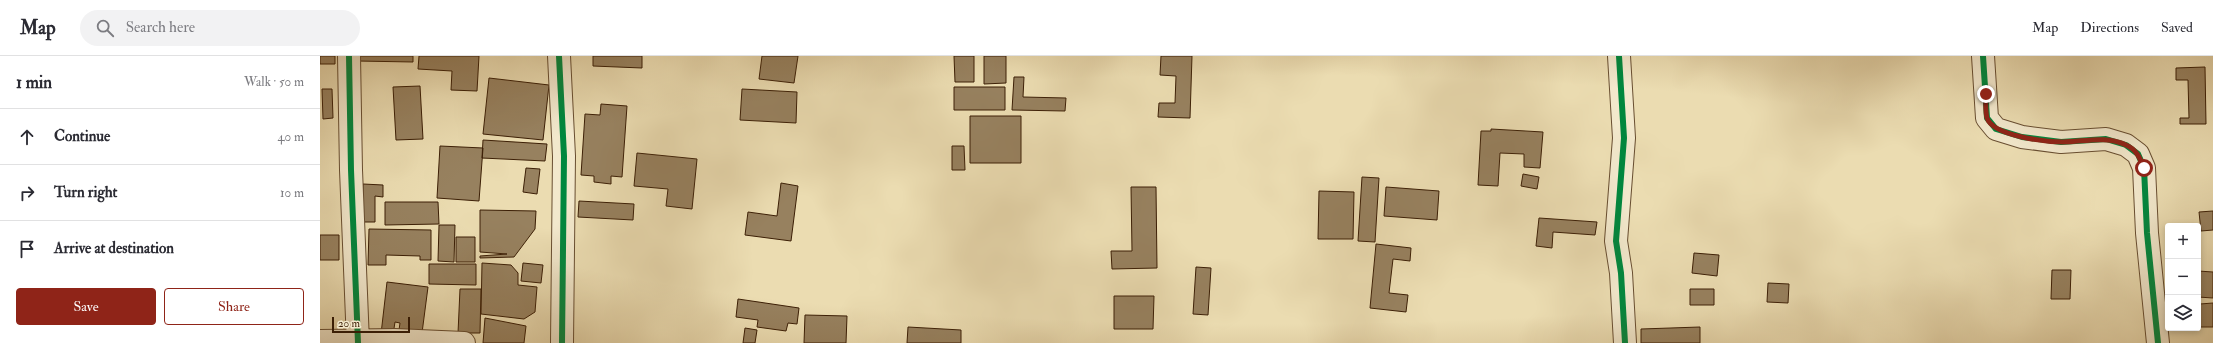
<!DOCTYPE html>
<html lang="en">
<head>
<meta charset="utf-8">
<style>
  :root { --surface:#fff; --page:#f2f2f3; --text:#2b2b33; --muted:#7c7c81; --line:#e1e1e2; --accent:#8f2418 }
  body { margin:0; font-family:"IM FELL Double Pica",serif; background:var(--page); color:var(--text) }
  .controls { position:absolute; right:12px; bottom:12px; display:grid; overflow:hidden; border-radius:4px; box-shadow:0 2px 6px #0003 }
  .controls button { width:36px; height:36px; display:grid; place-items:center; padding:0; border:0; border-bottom:1px solid var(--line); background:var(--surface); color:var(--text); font:20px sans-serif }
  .scale { position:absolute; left:12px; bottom:10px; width:78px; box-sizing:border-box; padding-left:4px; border:2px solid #3c1f06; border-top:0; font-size:11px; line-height:14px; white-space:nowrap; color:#3c1f06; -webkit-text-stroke:3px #f2e8cc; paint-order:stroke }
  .stop { position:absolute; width:12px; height:12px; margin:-9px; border:3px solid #8f2418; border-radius:50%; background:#fff }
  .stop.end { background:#8f2418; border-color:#fff; box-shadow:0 1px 4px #0008 }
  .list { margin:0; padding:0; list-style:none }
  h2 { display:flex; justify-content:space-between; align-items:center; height:52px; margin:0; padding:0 16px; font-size:17px }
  h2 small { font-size:13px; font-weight:400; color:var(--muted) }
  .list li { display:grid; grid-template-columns:26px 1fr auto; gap:12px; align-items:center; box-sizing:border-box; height:56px; padding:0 16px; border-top:1px solid var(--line) }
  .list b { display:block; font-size:15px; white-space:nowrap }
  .list em { font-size:13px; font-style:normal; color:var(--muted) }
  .actions { display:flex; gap:8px; padding:12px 16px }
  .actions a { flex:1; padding:9px 0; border:1px solid var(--accent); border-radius:4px; text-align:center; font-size:14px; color:var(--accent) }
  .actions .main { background:var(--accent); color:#fff }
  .icon { flex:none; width:22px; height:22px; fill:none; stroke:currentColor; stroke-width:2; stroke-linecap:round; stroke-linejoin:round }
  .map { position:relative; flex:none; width:1893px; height:287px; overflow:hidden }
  header { display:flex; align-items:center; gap:24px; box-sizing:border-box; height:56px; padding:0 20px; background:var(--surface); border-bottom:1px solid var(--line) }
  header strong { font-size:19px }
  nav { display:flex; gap:22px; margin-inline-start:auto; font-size:14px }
  .search { width:280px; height:36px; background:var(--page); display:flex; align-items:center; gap:10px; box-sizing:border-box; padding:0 14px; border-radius:22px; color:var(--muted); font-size:15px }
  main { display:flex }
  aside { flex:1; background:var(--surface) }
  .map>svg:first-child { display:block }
</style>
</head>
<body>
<header>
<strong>Map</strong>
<div class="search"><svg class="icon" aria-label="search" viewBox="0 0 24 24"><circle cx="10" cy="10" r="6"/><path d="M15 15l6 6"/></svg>Search here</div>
<nav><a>Map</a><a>Directions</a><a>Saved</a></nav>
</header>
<main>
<aside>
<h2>1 min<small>Walk · 50 m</small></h2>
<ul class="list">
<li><svg class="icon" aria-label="ahead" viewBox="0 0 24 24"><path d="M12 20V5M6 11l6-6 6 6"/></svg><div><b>Continue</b></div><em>40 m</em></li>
<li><svg class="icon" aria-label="right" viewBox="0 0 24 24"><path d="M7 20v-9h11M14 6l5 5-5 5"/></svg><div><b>Turn right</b></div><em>10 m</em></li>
<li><svg class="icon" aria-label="arrive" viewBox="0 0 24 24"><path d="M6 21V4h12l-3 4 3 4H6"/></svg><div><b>Arrive at destination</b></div></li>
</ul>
<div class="actions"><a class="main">Save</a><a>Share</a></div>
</aside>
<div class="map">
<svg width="1893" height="287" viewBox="0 0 1893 287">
  <rect width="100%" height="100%" fill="#ebdcb1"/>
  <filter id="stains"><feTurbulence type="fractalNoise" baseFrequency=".005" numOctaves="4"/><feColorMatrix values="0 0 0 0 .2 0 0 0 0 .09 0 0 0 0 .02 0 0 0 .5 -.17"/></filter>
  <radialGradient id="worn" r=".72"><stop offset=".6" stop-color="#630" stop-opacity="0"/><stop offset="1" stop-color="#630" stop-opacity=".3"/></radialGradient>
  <path fill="#97815f" stroke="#3c1f06" d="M0 0H15V8H0Z
    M38 0H93V6L37 5Z
    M99 0H159L157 35 131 34 132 15 98 13Z
    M273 0H322V12L273 10Z
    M442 0H478L474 27 439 23Z
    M634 0H654V26H635Z
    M664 0H686V27L664 28Z
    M841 0H872L870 62 838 61 839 47H855L856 20 840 19Z
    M1885 11 1886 68H1860V62H1869L1868 24H1856V12Z
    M694 21H704L703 41 746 42 745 55 692 54Z
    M169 22 229 29 223 84 163 78Z
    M100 30 103 83 76 84 73 31Z
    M634 31H685V54H634Z
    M2 33H12L13 62 3 63Z
    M422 33 477 36 476 67 420 64Z
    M281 48 307 50 302 121 291 120V128L274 126V120L261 119 265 58 280 59Z
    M650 60H701V107H650Z
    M1171 73 1223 76 1220 112 1204 111V98L1180 97 1178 130 1158 129 1161 75H1171Z
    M163 84 227 88 225 105 162 102Z
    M120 90 163 92 159 145 117 142Z
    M632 90H644L645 114H632Z
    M317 97 377 103 372 153 346 150 348 133 314 130Z
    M206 112 220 113 217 138 203 136Z
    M1203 118 1219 121 1217 133 1201 130Z
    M1042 121 1059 122 1055 186 1038 185Z
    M461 127 478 130 471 185 425 179 428 156 457 160Z
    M43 128 63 129V141L55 140V166H42Z
    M811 131H836L837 212 792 213 791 195H812Z
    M1066 131 1119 135 1117 164 1064 160Z
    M999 135 1034 136 1033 183H998Z
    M259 145 314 148 313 164 258 161Z
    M65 146H118L119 168 65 169Z
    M160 154 216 155 215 173 194 201 160 202V200L187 198 160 196Z
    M1893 155V174L1881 175 1879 156Z
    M1219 162 1277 166 1275 179 1233 176 1232 192 1216 190Z
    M119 169H135L134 206 118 205Z
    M49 173 111 174V204H100V200L66 199V209H48Z
    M0 179H19V204H0Z
    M136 181H155V206H136Z
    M1056 188 1091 192 1090 205 1073 203 1069 237 1088 239 1086 256 1050 252Z
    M1374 197 1399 199 1397 220 1372 217Z
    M162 207 191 209 198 217V229L217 231 215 256 204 263 161 258Z
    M203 207 223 209 221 227 201 225Z
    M109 208H156V229L109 228Z
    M876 211 891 212 888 259 873 258Z
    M1732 214H1751L1750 243H1731Z
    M1878 215 1893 216V242L1878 241Z
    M67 226 108 231 102 277 79 274 80 267 75 266 73 279 61 278Z
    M1448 227 1469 228 1468 247 1447 246Z
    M140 233H161L160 277H138Z
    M1370 233H1394V249H1370Z
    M794 240H834L833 273H794Z
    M418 243 479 252 477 268 468 267 466 275 437 271 438 264 416 261Z
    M1893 247V271H1880V248Z
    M485 259 527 260 526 287H484Z
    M165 262 206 270 204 287H163Z
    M588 271 641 274V287H587Z
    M1380 271V287H1321V273Z
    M425 272 437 274 435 287H423Z"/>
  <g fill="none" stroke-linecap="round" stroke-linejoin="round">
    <defs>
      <path id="street" d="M29 0 31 114 38 287
        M239 0 244 100 242 287
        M1299 0 1304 82 1296 185 1301 217 1305 287
        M1663 0 1667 62 1676 73 1702 81 1741 86 1786 83 1806 89 1818 98 1824 112 1827 177 1838 287
        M0 285 75 284 144 287"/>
    </defs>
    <use href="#street" stroke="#684e31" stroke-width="24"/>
    <use href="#street" stroke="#f2e8cc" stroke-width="22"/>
    <defs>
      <path id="cycleway" d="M29 0 31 114 38 287
        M239 0 244 100 242 287
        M1299 0 1304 82 1296 185 1301 217 1305 287
        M1663 0 1667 62 1676 73 1702 81 1741 86 1786 83 1806 89 1818 98 1824 112 1827 177 1838 287"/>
    </defs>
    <use href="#cycleway" stroke="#f2e8cc" stroke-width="8"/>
    <use href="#cycleway" stroke="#00873e" stroke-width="6"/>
  </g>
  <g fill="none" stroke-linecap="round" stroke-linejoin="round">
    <path stroke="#8f2418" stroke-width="5" d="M1666 38C1666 45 1665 55 1667 62 1673 80 1726 86 1743 86 1763 86 1786 79 1806 89 1816 93 1820 102 1824 112"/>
  </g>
  <rect width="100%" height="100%" filter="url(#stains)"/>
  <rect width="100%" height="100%" fill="url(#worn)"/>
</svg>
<div class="controls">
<button>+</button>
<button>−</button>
<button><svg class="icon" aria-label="layers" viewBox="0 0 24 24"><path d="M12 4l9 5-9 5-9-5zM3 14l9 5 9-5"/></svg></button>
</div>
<div class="scale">20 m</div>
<div class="stop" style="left:1824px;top:112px"></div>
<div class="stop end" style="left:1666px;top:38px"></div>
</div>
</main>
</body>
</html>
